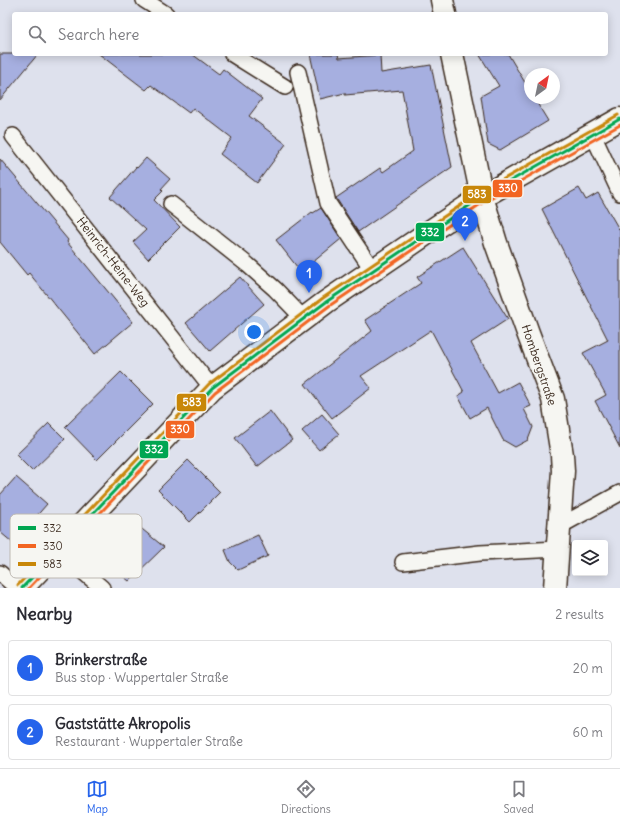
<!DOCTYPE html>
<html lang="en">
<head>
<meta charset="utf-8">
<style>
  :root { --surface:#fff; --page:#f7f7f7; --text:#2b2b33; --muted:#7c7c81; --line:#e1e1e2; --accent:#2563eb }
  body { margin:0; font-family:Delius,sans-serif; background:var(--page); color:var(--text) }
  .controls { position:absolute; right:12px; bottom:12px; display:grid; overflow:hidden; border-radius:4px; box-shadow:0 2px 10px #0003 }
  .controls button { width:36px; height:36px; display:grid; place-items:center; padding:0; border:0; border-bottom:1px solid var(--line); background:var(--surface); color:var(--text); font:20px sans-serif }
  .compass { position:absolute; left:524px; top:68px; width:36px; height:36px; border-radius:50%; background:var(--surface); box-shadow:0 2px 10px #0003; rotate:33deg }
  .you { position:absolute; left:254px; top:332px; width:14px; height:14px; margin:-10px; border:3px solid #fff; border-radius:50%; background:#1a73e8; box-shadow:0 0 0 6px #1a73e833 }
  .badge { display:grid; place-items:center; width:26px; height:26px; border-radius:50%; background:var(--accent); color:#fff; font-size:13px; font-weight:700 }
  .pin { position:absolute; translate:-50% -33px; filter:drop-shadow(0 1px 2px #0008) }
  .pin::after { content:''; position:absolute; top:21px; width:14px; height:12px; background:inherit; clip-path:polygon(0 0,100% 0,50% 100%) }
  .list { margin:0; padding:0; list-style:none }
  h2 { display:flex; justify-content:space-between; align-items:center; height:52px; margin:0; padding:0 16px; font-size:17px }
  h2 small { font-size:13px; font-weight:400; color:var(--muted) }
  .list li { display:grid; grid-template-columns:26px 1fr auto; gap:12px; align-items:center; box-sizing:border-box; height:56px; margin:0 8px 8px; padding:0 8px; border:1px solid var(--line); border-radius:4px }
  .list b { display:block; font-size:15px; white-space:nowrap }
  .list p { margin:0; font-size:13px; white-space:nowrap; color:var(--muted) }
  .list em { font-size:13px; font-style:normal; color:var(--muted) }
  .icon { flex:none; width:22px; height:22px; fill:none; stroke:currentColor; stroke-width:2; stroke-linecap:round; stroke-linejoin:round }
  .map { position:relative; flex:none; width:620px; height:588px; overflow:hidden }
  .search { position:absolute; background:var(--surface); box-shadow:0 2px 10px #0003; left:12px; right:12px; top:12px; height:44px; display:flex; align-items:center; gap:10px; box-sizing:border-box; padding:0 14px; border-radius:4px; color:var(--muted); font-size:15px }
  .sheet { height:180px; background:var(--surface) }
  nav { display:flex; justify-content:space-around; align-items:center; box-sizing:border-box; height:56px; border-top:1px solid var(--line); background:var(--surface); font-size:11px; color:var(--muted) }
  nav a { display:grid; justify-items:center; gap:2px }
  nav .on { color:var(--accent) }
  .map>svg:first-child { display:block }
</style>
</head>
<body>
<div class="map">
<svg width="620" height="588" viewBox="0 0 620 588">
  <rect width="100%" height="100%" fill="#dee1ed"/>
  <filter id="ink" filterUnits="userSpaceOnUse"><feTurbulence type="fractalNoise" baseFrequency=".025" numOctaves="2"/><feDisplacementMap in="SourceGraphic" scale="8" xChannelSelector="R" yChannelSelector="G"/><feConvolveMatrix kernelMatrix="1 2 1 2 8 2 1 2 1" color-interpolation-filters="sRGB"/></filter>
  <g filter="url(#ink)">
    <path fill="#a6afe0" stroke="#3b2a1e" d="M0 54H38L0 100Z
      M99 54H192L219 74 223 69 262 99 249 116 286 144 257 183 220 154 232 138 193 108 189 113 151 85 146 90Z
      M310 54H338L339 58 380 55 381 73 431 65 452 167 358 232 336 198 380 168 383 172 413 151 402 90 345 95V93L320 99Z
      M479 54H508L530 91V98H534L548 121 500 150 488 144 481 96 499 86Z
      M146 158 170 179 161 189 163 191 154 200 180 227 148 259 133 242 146 230 110 197 136 167 137 168Z
      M0 159 68 240 67 242 133 322 95 354 29 273 27 275 0 242Z
      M579 188 586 200 598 193 620 231V448L595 401 606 395 583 353 608 340 542 209Z
      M321 208 341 239 301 272 276 240 312 212 313 213Z
      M463 247 508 319 471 343 498 393 518 382 531 406 524 409 533 427 528 440 515 447 503 440 487 408 470 418 458 396 464 392 431 330 361 376 371 388 332 418 305 384 372 331 365 320 421 283 417 277Z
      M240 277 264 304 210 351 186 323Z
      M121 372 153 404 97 460 65 427Z
      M270 411 292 440 257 467 235 438Z
      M322 414 339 434 319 450 302 431Z
      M49 423 65 439 32 471 16 455Z
      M188 460 220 492 190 522 158 490Z
      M16 477 47 504 13 543 0 532V495Z
      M132 521 164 547 129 581 101 558Z
      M258 535 268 556 238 570 230 562 225 550Z"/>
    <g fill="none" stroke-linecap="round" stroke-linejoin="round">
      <defs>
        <path id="service" d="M144 0 166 14
          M232 54 285 87
          M298 72 328 203 372 269
          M593 135 620 193
          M13 136 212 388
          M171 204 248 265 275 289 304 319
          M560 526 620 493
          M58 550 102 588
          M403 562 480 553 558 549
          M0 573 17 588"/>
        <path id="minor" d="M482 197 496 243 528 333 553 399 562 455 563 471 555 588"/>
        <path id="tertiary" d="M442 0 445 14
          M452 54 482 197"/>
        <path id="secondary" d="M22 588 212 388 326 302 426 234 482 197 620 119"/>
      </defs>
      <use href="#service" stroke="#3b2a1e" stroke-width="18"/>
      <use href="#minor" stroke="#3b2a1e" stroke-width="25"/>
      <use href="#tertiary" stroke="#3b2a1e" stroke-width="25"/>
      <use href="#secondary" stroke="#3b2a1e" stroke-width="25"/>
      <use href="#service" stroke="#f6f6f2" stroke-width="15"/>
      <use href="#minor" stroke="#f6f6f2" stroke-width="22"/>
      <use href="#tertiary" stroke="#f6f6f2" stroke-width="22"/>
      <use href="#secondary" stroke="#f6f6f2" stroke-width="22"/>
      <defs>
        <path id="bus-1" d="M22 588 212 388 326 302 482 197 620 119"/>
        <path id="bus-2" d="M29 588 215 392 329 306 485 201 620 125"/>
        <path id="bus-3" d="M18 585 209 384 323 298 479 193 618 115"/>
      </defs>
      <use href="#bus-1" stroke="#f6f6f2" stroke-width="6"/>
      <use href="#bus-2" stroke="#f6f6f2" stroke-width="6"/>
      <use href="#bus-3" stroke="#f6f6f2" stroke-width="6"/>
      <use href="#bus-1" stroke="#00a651" stroke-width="3"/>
      <use href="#bus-2" stroke="#f26522" stroke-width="3"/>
      <use href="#bus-3" stroke="#c88708" stroke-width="3"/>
    </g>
  </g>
  <g text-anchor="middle" stroke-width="3" stroke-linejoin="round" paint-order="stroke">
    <g font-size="12" fill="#3b2a1e" stroke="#f6f6f2">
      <text transform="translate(113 262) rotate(52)" y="4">Heinrich-Heine-Weg</text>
      <text transform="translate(539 365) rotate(71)" y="4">Hombergstraße</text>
    </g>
  </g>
  <rect x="10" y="514" width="132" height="64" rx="6" fill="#f6f6f2" stroke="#beb9b2" stroke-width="1"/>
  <rect x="18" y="526" width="18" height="4" fill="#00a651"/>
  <rect x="18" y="544" width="18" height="4" fill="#f26522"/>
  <rect x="18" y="562" width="18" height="4" fill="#c88708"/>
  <g font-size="11" fill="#3b2a1e">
    <text x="43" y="532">332</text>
    <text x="43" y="550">330</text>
    <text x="43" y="568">583</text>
  </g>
  <g stroke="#f6f6f2" stroke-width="1.5">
    <rect x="492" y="179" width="31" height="19" rx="4" fill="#f26522"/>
    <rect x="462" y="185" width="30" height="19" rx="4" fill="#c88708"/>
    <rect x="415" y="222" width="30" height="20" rx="4" fill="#00a651"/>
    <rect x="176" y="393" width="31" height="19" rx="4" fill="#c88708"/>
    <rect x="165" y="420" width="30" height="19" rx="4" fill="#f26522"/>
    <rect x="139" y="440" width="30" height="19" rx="4" fill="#00a651"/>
  </g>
  <g font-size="11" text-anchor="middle" font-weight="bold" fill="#fff">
    <text x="508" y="192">330</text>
    <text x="477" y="198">583</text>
    <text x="430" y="236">332</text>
    <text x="192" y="406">583</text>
    <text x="180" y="433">330</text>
    <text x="154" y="453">332</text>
  </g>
</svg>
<div class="controls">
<button><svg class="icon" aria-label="layers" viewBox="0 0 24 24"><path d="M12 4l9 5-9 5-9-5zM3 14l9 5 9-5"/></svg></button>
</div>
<svg class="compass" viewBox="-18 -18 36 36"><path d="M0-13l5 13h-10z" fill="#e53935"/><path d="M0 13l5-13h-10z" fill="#7c7c81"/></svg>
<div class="you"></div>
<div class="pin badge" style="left:309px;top:293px">1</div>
<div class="pin badge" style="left:465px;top:241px">2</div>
<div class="search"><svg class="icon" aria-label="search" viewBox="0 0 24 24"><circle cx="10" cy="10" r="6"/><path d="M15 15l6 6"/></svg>Search here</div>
</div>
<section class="sheet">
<h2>Nearby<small>2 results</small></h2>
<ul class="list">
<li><span class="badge">1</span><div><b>Brinkerstraße</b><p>Bus stop · Wuppertaler Straße</p></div><em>20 m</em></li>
<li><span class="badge">2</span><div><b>Gaststätte Akropolis</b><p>Restaurant · Wuppertaler Straße</p></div><em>60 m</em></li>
</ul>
</section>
<nav>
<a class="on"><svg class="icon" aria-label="map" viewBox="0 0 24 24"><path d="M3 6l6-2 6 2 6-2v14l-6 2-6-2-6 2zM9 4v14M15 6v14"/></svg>Map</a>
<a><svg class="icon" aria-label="directions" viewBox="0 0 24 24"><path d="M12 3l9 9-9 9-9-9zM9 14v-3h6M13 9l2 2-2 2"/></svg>Directions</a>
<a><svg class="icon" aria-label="saved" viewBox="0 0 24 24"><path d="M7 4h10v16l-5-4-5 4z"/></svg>Saved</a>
</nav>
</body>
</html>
